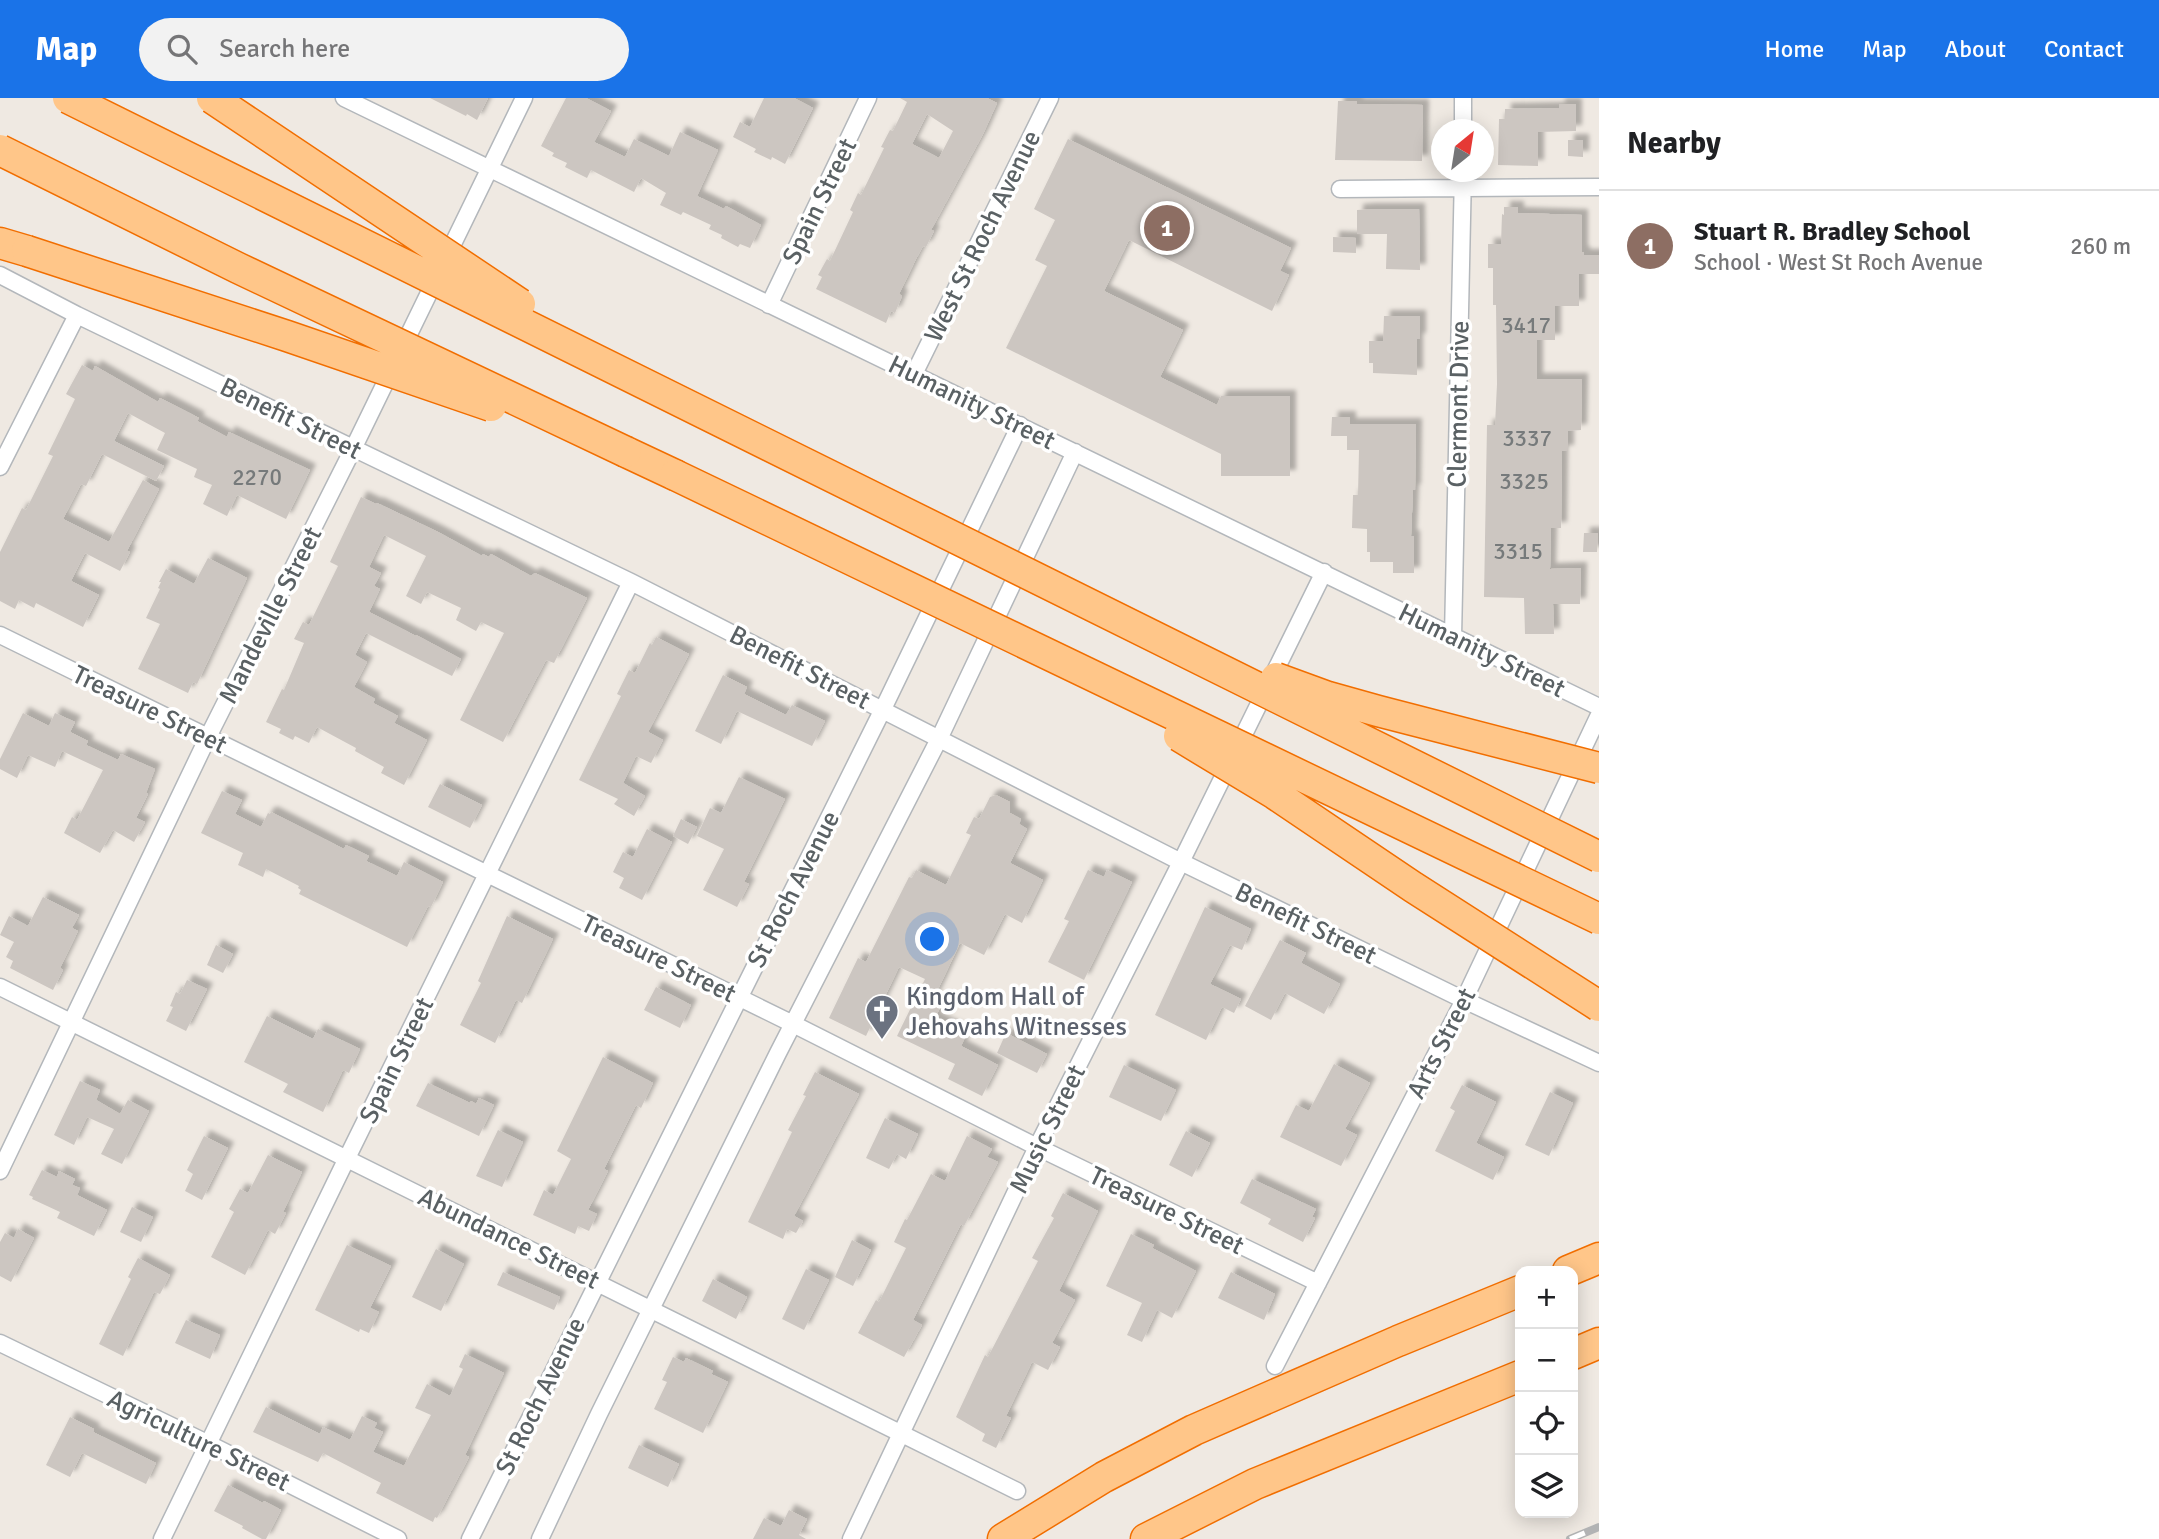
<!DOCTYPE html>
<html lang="en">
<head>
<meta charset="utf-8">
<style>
  :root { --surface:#fff; --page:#f2f2f2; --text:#202124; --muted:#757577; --line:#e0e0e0; --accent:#1a73e8 }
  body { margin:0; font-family:Signika,sans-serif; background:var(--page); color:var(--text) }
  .controls { position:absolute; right:21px; bottom:21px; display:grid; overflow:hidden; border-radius:14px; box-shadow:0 4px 18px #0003 }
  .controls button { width:63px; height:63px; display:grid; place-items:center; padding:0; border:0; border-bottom:2px solid var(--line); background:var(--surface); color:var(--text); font:35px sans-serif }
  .compass { position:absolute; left:1431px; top:21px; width:63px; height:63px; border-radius:50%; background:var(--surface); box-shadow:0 4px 18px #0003; rotate:30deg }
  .you { position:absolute; left:933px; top:842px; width:24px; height:24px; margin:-18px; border:5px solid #fff; border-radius:50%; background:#1a73e8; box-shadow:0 0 0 10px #1a73e833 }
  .badge { display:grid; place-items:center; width:46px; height:46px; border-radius:50%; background:var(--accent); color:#fff; font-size:23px; font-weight:700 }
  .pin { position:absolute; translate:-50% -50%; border:4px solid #fff; box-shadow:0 2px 7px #0006 }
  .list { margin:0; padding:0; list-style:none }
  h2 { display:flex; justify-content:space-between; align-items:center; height:91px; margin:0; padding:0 28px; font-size:30px }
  h2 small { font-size:23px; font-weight:400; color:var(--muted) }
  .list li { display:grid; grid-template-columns:46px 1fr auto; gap:21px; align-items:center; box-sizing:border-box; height:112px; padding:0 28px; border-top:2px solid var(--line) }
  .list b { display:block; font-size:26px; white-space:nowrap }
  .list p { margin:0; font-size:23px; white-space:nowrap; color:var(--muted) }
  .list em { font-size:23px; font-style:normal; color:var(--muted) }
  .icon { flex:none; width:38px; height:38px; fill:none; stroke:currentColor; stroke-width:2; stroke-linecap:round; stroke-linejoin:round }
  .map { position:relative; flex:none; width:1599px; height:1441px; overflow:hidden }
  header { display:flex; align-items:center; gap:42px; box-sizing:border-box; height:98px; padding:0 35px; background:var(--accent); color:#fff }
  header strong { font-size:33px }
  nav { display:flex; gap:38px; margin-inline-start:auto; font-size:24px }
  .search { width:490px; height:63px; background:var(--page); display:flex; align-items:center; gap:18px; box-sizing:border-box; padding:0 24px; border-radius:38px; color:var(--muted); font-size:26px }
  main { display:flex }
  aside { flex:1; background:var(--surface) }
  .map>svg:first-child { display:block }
</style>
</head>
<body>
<header>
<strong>Map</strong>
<div class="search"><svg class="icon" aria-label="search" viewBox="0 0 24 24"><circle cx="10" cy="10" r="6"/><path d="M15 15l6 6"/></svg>Search here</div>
<nav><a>Home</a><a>Map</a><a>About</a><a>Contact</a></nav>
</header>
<main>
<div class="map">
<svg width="1599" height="1441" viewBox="0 0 1599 1441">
  <defs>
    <filter id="shadow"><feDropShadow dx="6" dy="-6" stdDeviation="2" flood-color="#0004"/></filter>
  </defs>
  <rect width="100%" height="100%" fill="#efe9e2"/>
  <path fill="#ccc6c1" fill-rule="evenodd" filter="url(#shadow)" d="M430 0H488L477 22 467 16 466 18Z
    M566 0H586L611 13 594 44 625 59 634 41 669 58 680 34 718 52 697 98 724 111 726 108 761 127 750 150 740 146 738 149 721 140 722 137 709 131 711 127 683 114 681 117 660 107 666 95 641 80 634 94 591 72 587 80 565 69 567 65 552 58 554 55 541 48Z
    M764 0H794L813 10 785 66 772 59 771 62 754 54 756 51 733 39 740 24 750 29Z
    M900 0H987L997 5 983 36 931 132 934 133 926 149 923 148 916 161 899 196 902 198 895 215 891 213 886 225 816 191 822 179 818 177 827 161 830 163 853 114 850 112 858 95 861 97 884 50 881 49 890 32 893 33 907 4ZM927 16 953 33 939 60 912 46Z
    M1338 3H1357V6L1423 7 1422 63 1335 62Z
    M1559 6H1576V33L1538 34V68L1498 67 1499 21H1505V11L1559 10Z
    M1068 41 1291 150 1280 173 1289 177 1272 213 1129 142 1104 193 1183 232 1160 279 1217 307 1221 298H1290V378H1221V356L1006 250 1047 168 1035 162 1055 122 1034 111Z
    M1568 42H1583V59L1568 58Z
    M1504 109H1518V115L1582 117V154H1584V157H1599V176H1579V208H1555V242H1537V281H1582L1581 332 1568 333V353H1562L1561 430H1551L1550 471 1581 470 1580 506H1553L1554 536H1525L1524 500 1484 499 1487 327H1495L1497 286 1496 207H1493V170H1488V146H1501L1502 116 1504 117Z
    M1369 111H1419L1420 172 1386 171 1387 136H1357V112Z
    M1333 139 1356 140V155L1333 154Z
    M1384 218H1420V241H1417V277L1373 275V265H1369V243H1383Z
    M82 267 93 273 95 268 158 304 160 300 199 320 197 323 227 339 229 334 310 372 286 421 237 397 227 418 203 406 212 387 194 379 197 371 157 352 165 335 128 315 114 343 164 368 156 383 102 356 86 388 81 386 63 421 109 444 143 382 159 391 127 453 130 454 120 473 85 455 71 483 99 497 83 529 36 505 34 510 19 502 15 511 0 503V454L22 410 26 412 53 358 48 356 75 301 66 296Z
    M1332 319H1350V326H1416L1415 392H1413L1411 438H1414V475H1393V464H1370V454H1367V431L1352 430 1353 397H1358L1359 352H1347V338H1331Z
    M361 399 376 406 377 405 438 434 482 458 483 456 489 459 491 456 531 478 535 475 587 500 554 565 546 562 503 644 460 622 504 535 481 524 476 533 456 522 461 510 427 494 421 506 406 498 426 458 384 437 369 469 381 475 374 488 380 491 369 514 416 538V537L461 561 452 578 366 535 355 557 367 564 354 589 375 601 373 605 398 618 394 625 427 642 404 687 381 675 384 669 355 653 356 650 317 629 309 645 295 638 293 642 279 635 281 631 266 624 282 591 284 592 304 545 294 541 303 524 309 527 338 468 330 464Z
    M1584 435H1598L1597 454H1583Z
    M208 460 247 480 197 586 193 584 188 595 138 571 160 526 146 520 160 491 158 490 161 484H159L166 471 194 486Z
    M656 539 689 556 648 634 663 642 651 665 636 658 623 685 645 698 634 718 614 706 618 701 579 682 621 598 617 596 629 572 635 575 650 545 652 547Z
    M723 577 747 589 744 596 786 617 792 607 825 623 812 648 737 613 721 646 695 633Z
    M23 615 49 628 55 615 75 624 70 634 88 643 86 647 118 662 121 656 155 671 146 695 148 696 136 720 145 724 134 744 113 732 100 755 64 735 72 719 77 722 103 672 62 653 55 669 28 657 17 680 0 671V661Z
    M739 679 785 701 744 784 749 786 737 809 703 792 724 751 697 738 710 710 721 715Z
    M440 686 482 707 470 730 428 709Z
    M222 693 242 702 235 716 261 729 268 715 270 716 271 714 344 751 346 747 369 758 366 763 397 778 404 764 443 784 431 809 428 808 407 849 299 796 301 792 298 790 299 788 266 771 263 779 238 767 243 755 201 735Z
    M996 697 1010 704V715L1021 721 1019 726 1027 731 1010 765 1043 782 1022 825 1005 816 984 857 960 845 931 906 940 910 935 920 967 935 961 948 998 967 982 998 948 981 955 966 897 938 925 881 899 869 866 938 829 920 858 860 866 864 909 779 912 780 916 772 946 787 971 737 966 735 974 719 979 721 990 699Z
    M681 721 697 729 688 746 673 738Z
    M647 731 672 744 642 802 619 790 624 780 613 774 623 754 633 759Z
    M1088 772 1104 779 1107 772 1132 784 1084 882 1048 864 1069 823 1064 821Z
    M43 799 79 817 72 830 78 833 60 870 63 872 53 892 10 870 13 863 6 859 14 844 0 837 9 818 28 828Z
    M1205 809 1251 831 1242 852 1230 847 1210 886 1241 901 1234 915 1222 909 1206 942 1155 917Z
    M507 818 553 841 522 905 516 902 495 945 460 927 481 885 478 883Z
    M1280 842 1306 855 1301 865 1340 886 1324 916 1285 895 1271 922 1245 908Z
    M216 847 233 856 223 875 207 867Z
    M187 882 207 891 186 933 166 923 173 909 170 908 176 894 180 896Z
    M656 889 691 907 680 930 644 912Z
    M267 918 313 941 318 931 360 951 349 975 343 972 323 1014 283 994 288 986 244 964Z
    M1006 935 1047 956 1037 975 997 955Z
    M603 959 653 985 641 1010 636 1007 604 1071 608 1073 588 1112 597 1116 589 1133 578 1128 575 1136 533 1117 544 1092 553 1097 571 1061 557 1053Z
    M1334 966 1370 985 1345 1031 1357 1037 1341 1068 1280 1039 1296 1007 1309 1013Z
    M1124 967 1176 992 1161 1023 1109 999Z
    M815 974 859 996 794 1118 803 1123 796 1135 787 1131 783 1141 748 1124 792 1034 788 1032 806 998 803 997Z
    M80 983 100 992 96 1002 120 1016 128 1002 149 1013 122 1066 101 1056 114 1031 87 1019 74 1047 54 1037Z
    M428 985 470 1005 471 1003 476 1006 479 1000 494 1007 479 1038 416 1008Z
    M1462 987 1496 1004 1476 1045 1504 1059 1493 1082 1435 1053 1455 1013 1450 1010Z
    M1550 994 1573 1005 1549 1058 1525 1047Z
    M885 1020 918 1036 906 1061 897 1056 889 1071 866 1060Z
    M498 1032 523 1044 502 1089 476 1078Z
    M1186 1033 1210 1045 1192 1079 1169 1067Z
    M204 1038 228 1050 202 1102 185 1093 193 1076 187 1072Z
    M967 1038 992 1051 987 1059 998 1064 964 1128 961 1126 913 1222 922 1227 904 1259 858 1235 876 1202 879 1204 906 1150 894 1144 905 1121 907 1122 931 1076 945 1083Z
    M268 1057 302 1074 283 1114 286 1115 275 1136 268 1132 245 1177 211 1159 234 1114 229 1111 240 1091 248 1095Z
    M42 1072 57 1079 59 1073 75 1081 72 1087 80 1090 77 1097 107 1112 94 1138 57 1120 60 1114 32 1101 33 1099 29 1097Z
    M1252 1081 1316 1111 1312 1119 1315 1120 1303 1144 1268 1126 1271 1121 1240 1105Z
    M1063 1095 1098 1113 1059 1193 1075 1202 1052 1245 1060 1249 1048 1272 1032 1264 1006 1318 1011 1320 996 1350 982 1343 985 1336 956 1319 985 1257 988 1259 1038 1163 1032 1160 1054 1120 1051 1118Z
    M132 1109 153 1119 141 1144 120 1134Z
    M18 1131 34 1140 11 1184 0 1178V1144L5 1135 14 1140Z
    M1131 1136 1154 1147 1152 1150 1196 1173 1172 1220 1157 1212 1142 1244 1127 1237 1142 1205 1106 1188Z
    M852 1142 871 1152 853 1188 835 1179Z
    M347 1147 391 1168 370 1210 379 1214 369 1235 360 1231 359 1234 315 1212Z
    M436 1151 464 1166 441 1213 412 1199Z
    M138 1160 170 1177 160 1196 154 1194 123 1258 99 1246 131 1181 128 1179Z
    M806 1171 829 1182 804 1232 782 1221Z
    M503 1174 560 1199 554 1212 497 1187Z
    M1231 1174 1275 1196 1264 1222 1218 1200Z
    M713 1181 747 1199 736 1221 702 1203Z
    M186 1222 220 1237 210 1261 175 1245Z
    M465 1256 504 1275 465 1357 469 1359 437 1420 435 1419 433 1424 376 1395 381 1385 323 1355 318 1364 253 1334 266 1309 320 1336 323 1329 350 1342 362 1318 377 1325 374 1330 383 1334 373 1354 404 1368 431 1317 415 1310 427 1286 450 1298 463 1271 459 1269Z
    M673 1259 684 1264 686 1260 713 1273 711 1276 728 1284 703 1335 654 1311 667 1284 662 1282Z
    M70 1319 94 1331 93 1334 156 1365 146 1386 82 1355 70 1379 46 1367Z
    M639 1347 679 1366 668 1389 628 1370Z
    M228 1387 263 1405 264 1403 281 1412 266 1441H262L242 1430 243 1428 214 1413Z
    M789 1412 807 1421 799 1437 806 1441H753L764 1420 781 1428Z"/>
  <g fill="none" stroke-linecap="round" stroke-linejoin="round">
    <defs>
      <path id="street" d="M344 0 1599 609
        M1463 32V0
        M1340 91 1599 89
        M0 177 77 217 631 484 1181 764 1464 902 1599 965
        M769 207 868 0
        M914 276 1050 0
        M0 369 77 217
        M0 537 793 926 1037 1049 1318 1185
        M1453 539 1463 74
        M0 889 1017 1393
        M0 1073 208 639 354 349 524 0
        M0 1245 209 1346 398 1441
        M1275 1268 1464 902 1599 617
        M162 1441 347 1060 631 484
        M470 1441 883 611 1020 327
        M540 1441 599 1316 778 955 939 641 1075 354
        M851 1441 1037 1049 1181 764 1324 474"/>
      <path id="highway" d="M0 145 27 153
        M626 354 675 377
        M1568 1173 1599 1160
        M1573 1256 1599 1245
        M1003 1441 1104 1379 1194 1332 1398 1243 1520 1193
        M1146 1441 1255 1386 1520 1278"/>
    </defs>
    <use href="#street" stroke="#b3b7bb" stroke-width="19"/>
    <use href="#highway" stroke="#f16e00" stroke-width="33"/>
    <use href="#street" stroke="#fff" stroke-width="16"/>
    <use href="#highway" stroke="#ffc689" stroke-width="30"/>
    <defs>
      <path id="rail" d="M1570 1441 1599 1429"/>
    </defs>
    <use href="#rail" stroke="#b2b3b4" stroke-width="8"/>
    <use href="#rail" stroke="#fff" stroke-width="5" stroke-dasharray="16" stroke-linecap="butt"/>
    <defs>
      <path id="highway-bridge" d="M68 0 1599 759
        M212 0 520 206
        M0 52 238 170 626 354
        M27 153 287 238 491 308
        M675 377 1599 821
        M1276 580 1328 599 1378 613 1599 670
        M1179 638 1275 696 1413 789 1599 908"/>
    </defs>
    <use href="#highway-bridge" stroke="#f16e00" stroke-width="33" stroke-linecap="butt"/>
    <use href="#highway-bridge" stroke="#ffc689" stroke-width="30"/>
  </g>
  <defs>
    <symbol id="church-pin" viewBox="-11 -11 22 30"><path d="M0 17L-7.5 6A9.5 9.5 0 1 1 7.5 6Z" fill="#6b7280" stroke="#fff"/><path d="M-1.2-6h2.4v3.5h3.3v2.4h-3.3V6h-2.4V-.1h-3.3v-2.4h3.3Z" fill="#fff"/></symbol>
  </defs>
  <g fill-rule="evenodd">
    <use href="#church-pin" x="863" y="894" width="38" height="52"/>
  </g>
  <g text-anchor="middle" stroke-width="7" stroke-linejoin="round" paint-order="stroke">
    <g font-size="23" fill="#767a7b">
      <text x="1526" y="235">3417</text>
      <text x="1527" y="348">3337</text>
      <text x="257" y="387">2270</text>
      <text x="1524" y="391">3325</text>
      <text x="1518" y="461">3315</text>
    </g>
    <g font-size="26" fill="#5a6164" stroke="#fff">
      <text transform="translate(819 103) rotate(-64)" y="9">Spain Street</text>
      <text transform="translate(982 138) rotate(-64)" y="9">West St Roch Avenue</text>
      <text transform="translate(972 304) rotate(26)" y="9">Humanity Street</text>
      <text transform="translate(1458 306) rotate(-89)" y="9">Clermont Drive</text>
      <text transform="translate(291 320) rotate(26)" y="9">Benefit Street</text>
      <text transform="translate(270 517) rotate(-63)" y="9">Mandeville Street</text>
      <text transform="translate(1482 552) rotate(26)" y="9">Humanity Street</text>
      <text transform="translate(800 569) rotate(27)" y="9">Benefit Street</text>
      <text transform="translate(150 611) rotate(26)" y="9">Treasure Street</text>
      <text transform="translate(793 791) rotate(-63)" y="9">St Roch Avenue</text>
      <text transform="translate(1306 825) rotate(26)" y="9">Benefit Street</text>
      <text transform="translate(659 860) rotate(26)" y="9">Treasure Street</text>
      <text transform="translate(1441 945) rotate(-63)" y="9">Arts Street</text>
      <text transform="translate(396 962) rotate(-64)" y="9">Spain Street</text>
      <text transform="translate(1047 1031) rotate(-64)" y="9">Music Street</text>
      <text transform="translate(1167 1112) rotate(26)" y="9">Treasure Street</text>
      <text transform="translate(509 1140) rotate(26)" y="9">Abundance Street</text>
      <text transform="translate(540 1298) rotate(-64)" y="9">St Roch Avenue</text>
      <text transform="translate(199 1342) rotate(26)" y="9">Agriculture Street</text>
    </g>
    <g font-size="26" fill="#5b616d" stroke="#fff" text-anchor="start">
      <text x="906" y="907">Kingdom Hall of<tspan x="906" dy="30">Jehovahs Witnesses</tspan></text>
    </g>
  </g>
</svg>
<div class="controls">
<button>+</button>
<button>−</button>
<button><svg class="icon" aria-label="locate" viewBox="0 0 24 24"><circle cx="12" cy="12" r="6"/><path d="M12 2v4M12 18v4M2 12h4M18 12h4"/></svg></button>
<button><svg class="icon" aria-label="layers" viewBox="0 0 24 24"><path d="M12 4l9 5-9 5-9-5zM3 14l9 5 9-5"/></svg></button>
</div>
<svg class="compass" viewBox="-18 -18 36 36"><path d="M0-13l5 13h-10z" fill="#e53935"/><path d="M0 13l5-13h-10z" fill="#757577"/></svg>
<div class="you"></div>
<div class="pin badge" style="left:1167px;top:130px;background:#8d6e63">1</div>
</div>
<aside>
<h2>Nearby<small></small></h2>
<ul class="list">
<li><span class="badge" style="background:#8d6e63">1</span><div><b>Stuart R. Bradley School</b><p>School · West St Roch Avenue</p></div><em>260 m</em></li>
</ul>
</aside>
</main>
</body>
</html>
